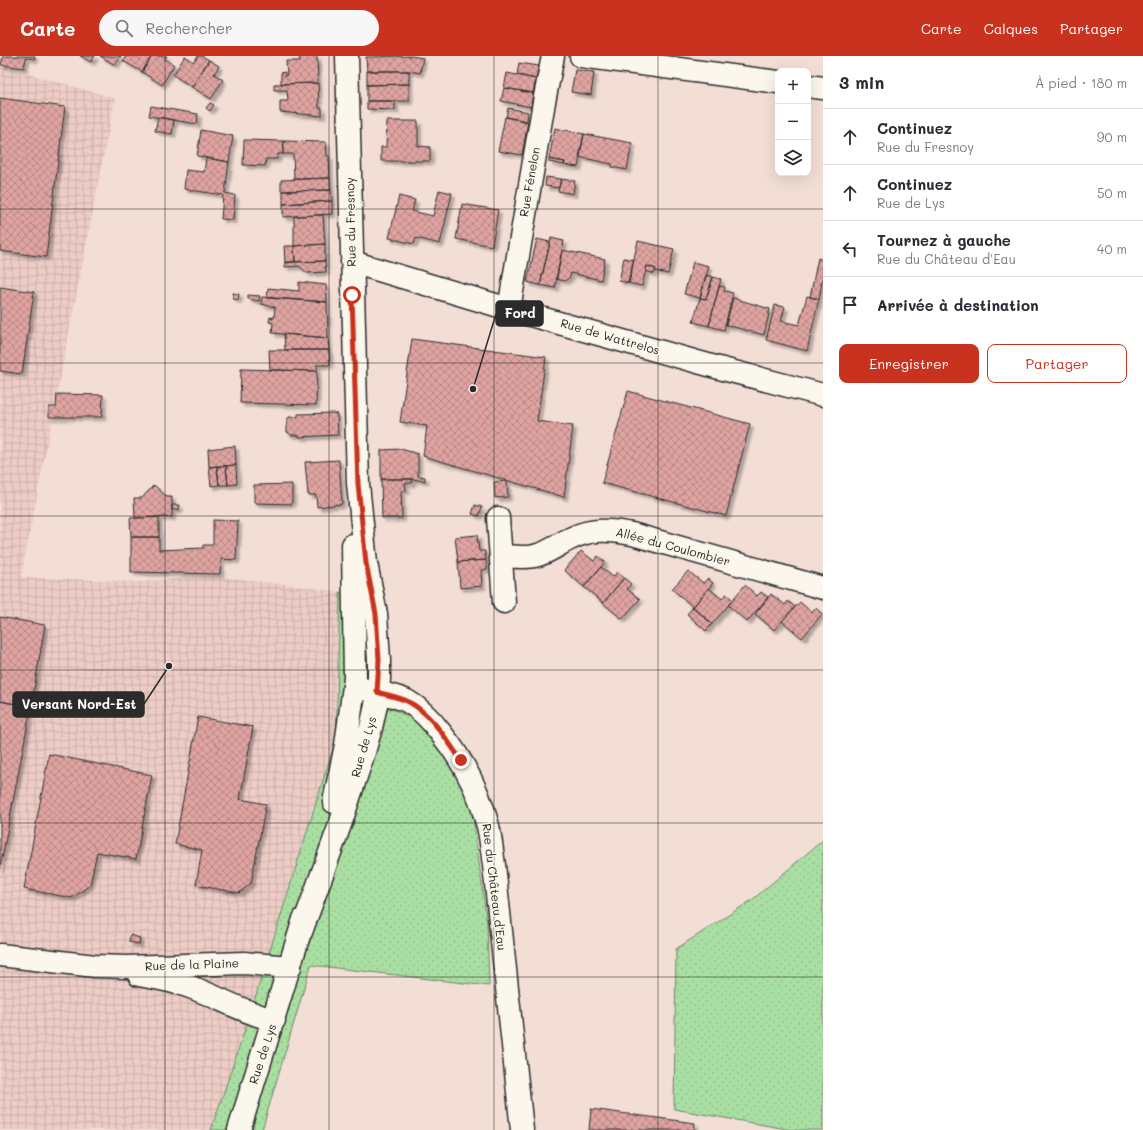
<!DOCTYPE html>
<html lang="fr">
<head>
<meta charset="utf-8">
<style>
  :root { --surface:#fff; --page:#f7f7f7; --text:#2b2b33; --muted:#7c7c81; --line:#e1e1e2; --accent:#c8321e }
  body { margin:0; font-family:Mali,sans-serif; background:var(--page); color:var(--text) }
  .controls { position:absolute; right:12px; top:12px; display:grid; overflow:hidden; border-radius:8px; box-shadow:0 4px 16px #0002 }
  .controls button { width:36px; height:36px; display:grid; place-items:center; padding:0; border:0; border-bottom:1px solid var(--line); background:var(--surface); color:var(--text); font:20px sans-serif }
  .stop { position:absolute; width:12px; height:12px; margin:-9px; border:3px solid #c8321e; border-radius:50%; background:#fff }
  .stop.end { background:#c8321e; border-color:#fff; box-shadow:0 1px 4px #0008 }
  .list { margin:0; padding:0; list-style:none }
  h2 { display:flex; justify-content:space-between; align-items:center; height:52px; margin:0; padding:0 16px; font-size:17px }
  h2 small { font-size:13px; font-weight:400; color:var(--muted) }
  .list li { display:grid; grid-template-columns:26px 1fr auto; gap:12px; align-items:center; box-sizing:border-box; height:56px; padding:0 16px; border-top:1px solid var(--line) }
  .list b { display:block; font-size:15px; white-space:nowrap }
  .list p { margin:0; font-size:13px; white-space:nowrap; color:var(--muted) }
  .list em { font-size:13px; font-style:normal; color:var(--muted) }
  .actions { display:flex; gap:8px; padding:12px 16px }
  .actions a { flex:1; padding:9px 0; border:1px solid var(--accent); border-radius:8px; text-align:center; font-size:14px; color:var(--accent) }
  .actions .main { background:var(--accent); color:#fff }
  .icon { flex:none; width:22px; height:22px; fill:none; stroke:currentColor; stroke-width:2; stroke-linecap:round; stroke-linejoin:round }
  .map { position:relative; flex:none; width:823px; height:1074px; overflow:hidden }
  header { display:flex; align-items:center; gap:24px; box-sizing:border-box; height:56px; padding:0 20px; background:var(--accent); color:#fff }
  header strong { font-size:19px }
  nav { display:flex; gap:22px; margin-inline-start:auto; font-size:14px }
  .search { width:280px; height:36px; background:var(--page); display:flex; align-items:center; gap:10px; box-sizing:border-box; padding:0 14px; border-radius:22px; color:var(--muted); font-size:15px }
  main { display:flex }
  aside { flex:1; background:var(--surface) }
  .map>svg:first-child { display:block }
</style>
</head>
<body>
<header>
<strong>Carte</strong>
<div class="search"><svg class="icon" aria-label="search" viewBox="0 0 24 24"><circle cx="10" cy="10" r="6"/><path d="M15 15l6 6"/></svg>Rechercher</div>
<nav><a>Carte</a><a>Calques</a><a>Partager</a></nav>
</header>
<main>
<div class="map">
<svg width="823" height="1074" viewBox="0 0 823 1074">
  <defs>
    <pattern id="industrial-grid" width="8" height="8" patternUnits="userSpaceOnUse"><rect width="8" height="8" fill="#edcdc6"/><path d="M0 4h8M4 0v8" fill="none" stroke="#cbb0aa"/></pattern>
    <pattern id="grass-dots" width="8" height="8" patternUnits="userSpaceOnUse"><rect width="8" height="8" fill="#a9dfa2"/><path d="M2 2h.1M6 6h.1" fill="none" stroke="#92c08c" stroke-width="1.8" stroke-linecap="round"/></pattern>
    <pattern id="building-cross-hatch" width="8" height="8" patternUnits="userSpaceOnUse"><rect width="8" height="8" fill="#dfa4a2"/><path d="M0 0l8 8M0 8l8-8" fill="none" stroke="#b58684"/></pattern>
    <filter id="shadow"><feDropShadow dx="3.5" dy="3.5" stdDeviation="1" flood-color="#0004"/></filter>
  </defs>
  <rect width="100%" height="100%" fill="#f3ded6"/>
  <filter id="ink" filterUnits="userSpaceOnUse"><feTurbulence type="fractalNoise" baseFrequency=".025" numOctaves="2"/><feDisplacementMap in="SourceGraphic" scale="8" xChannelSelector="R" yChannelSelector="G"/><feConvolveMatrix kernelMatrix="1 2 1 2 8 2 1 2 1" color-interpolation-filters="sRGB"/></filter>
  <g filter="url(#ink)">
    <path fill="url(#industrial-grid)" d="M0 10 115 42 21 521 139 526 212 520 300 530 340 536 336 683 246 971 211 1074H0Z"/>
    <path fill="url(#grass-dots)" stroke="#6a8566" d="M340 536 387 550 388 651 427 669 471 745 487 868 489 930 311 909 262 1074H211L246 971 336 683Z
      M823 784V1074H792L674 1053 676 893 752 844Z"/>
    <path fill="url(#building-cross-hatch)" stroke="#2b2b2b" filter="url(#shadow)" d="M3 0H35V3L26 2 24 12 1 9Z
      M80 0H95L91 6Z
      M100 0H121L115 9Z
      M126 0H152L142 16 123 5Z
      M152 0H167L165 3 174 9 162 29 142 16Z
      M185 0 194 6 198 0H202L209 4 192 31 173 19Z
      M299 0H317L318 27 281 28V17L285 16V20L287 19 286 5H300Z
      M411 0 423 2 420 17 409 15H367L366 1Z
      M209 4 219 10 214 18 223 24 211 43 192 31Z
      M519 7 539 10 536 23 517 19Z
      M575 14 594 16 591 39 571 36Z
      M367 15H409V28L367 29Z
      M507 17 536 23 533 37 504 32Z
      M318 27 319 52H322V60L280 56V45H288L287 34H274V28Z
      M409 28V45H367V29Z
      M504 32 533 37 531 51 501 45Z
      M0 42 65 51 46 201 0 195Z
      M367 45H395V54L367 53Z
      M210 47 214 49 210 55 206 52Z
      M151 50 198 58 197 68 149 60Z
      M508 52 528 56 527 65 506 61Z
      M158 61 174 64 172 78 155 75Z
      M505 61 528 66 522 99 498 95Z
      M387 65H418V90L430 91V105H381V91H386Z
      M555 72 584 78 578 111 564 109 565 106 549 103Z
      M201 74 233 80 229 106 197 100Z
      M584 78 632 87 627 114 612 111V108L579 101Z
      M244 84 284 85 283 98H278L277 103H266L265 110 243 109Z
      M284 85 326 86 327 100H329L330 122 294 123 293 98H283Z
      M206 102 229 106 225 137 235 139 233 164 221 163 223 139 184 133 186 114 204 116Z
      M549 103 565 106 564 109 549 106Z
      M546 121 561 123 559 132 545 130Z
      M330 122 331 134 281 135V124Z
      M561 123 575 125 573 138 558 135Z
      M331 134 332 145 283 148V135Z
      M439 134 452 137 440 188 416 182 414 188 389 182 399 140 415 144 412 155 433 160Z
      M332 145V158L283 161V148Z
      M462 148 498 154 492 190 456 183Z
      M323 159 325 188 294 190V160Z
      M551 182 564 185 555 232 540 229Z
      M537 183 550 186 540 229 527 226Z
      M638 185 674 193 668 218 655 215 656 213 647 210 642 230 628 227Z
      M325 188V205L295 206 294 190Z
      M284 190H294L295 206 285 207Z
      M562 194 605 203 601 224 571 217 570 221 565 225 556 223Z
      M624 202 634 204 629 227 619 225Z
      M818 202 823 204V220L819 243 810 241Z
      M325 205 326 216 307 217 299 210 285 211V206Z
      M693 206 709 210 700 242 684 238Z
      M647 210 656 213 654 218 646 215Z
      M706 219 713 221 706 243 700 242Z
      M713 221 721 223 709 270 693 266 700 242 706 243Z
      M299 226 326 229 327 246 267 242 268 232 299 235Z
      M719 230 725 231 724 235 733 237 724 274 709 270Z
      M0 231 34 236 22 318 0 315Z
      M233 237 239 238 238 244 233 243Z
      M248 239 260 240 259 245 248 243Z
      M807 240 819 243 807 295 766 284 775 249 785 251 781 265 799 269Z
      M262 241 327 246 328 282 272 277 273 267 269 266 270 261 274 262 275 251 261 248Z
      M733 242 770 253 764 279 726 269Z
      M284 278 328 282 329 294H285Z
      M412 283 546 301 537 365 573 370 564 441 423 400 427 370 400 366Z
      M269 294H329L330 309H317V315L270 314Z
      M241 313 317 315 316 349 240 347Z
      M628 335 750 368 726 460 602 427Z
      M57 338 103 339 102 361H49V351H56Z
      M333 357 337 358 338 379 299 381 298 379H291L287 376V364L289 361H298V358Z
      M235 390 236 409 209 411 208 393Z
      M401 393 418 398V420L425 421V425L412 423H381V394Z
      M339 404 342 448 317 451 316 439H308L305 406Z
      M236 409 237 428 228 429 226 410Z
      M217 410 219 429 211 430 209 411Z
      M217 410H226L228 429H219Z
      M381 423H412V427H405L406 435H401L402 462H382Z
      M507 425 508 441 495 442 494 426Z
      M292 428V448L254 447V429Z
      M154 429 167 441H172V461L135 462 134 442H142Z
      M172 449H180L179 454H172Z
      M475 449 482 451 479 460 472 458Z
      M159 461V481H131L130 462Z
      M213 464 238 465 236 504 221 503 220 518 131 516V481H159V494L203 492V489H213Z
      M477 479 479 495H485L486 504 458 506 455 481Z
      M581 495 594 505 598 500 605 506 584 531 564 514Z
      M486 504 487 513 481 514 482 530 460 532 458 506Z
      M601 511 613 521 617 516 624 522 603 547 584 531Z
      M688 515 703 527 708 522 713 527 693 551 672 533Z
      M624 522 631 528 627 533 640 543 622 563 603 547Z
      M745 529 757 540 761 536 768 541 747 566 728 549Z
      M709 532 722 543 726 538 733 544 712 568 693 551Z
      M771 538 785 549 788 545 795 551 774 574 755 558Z
      M800 546 812 557 816 552 822 558 802 582 782 565Z
      M693 551 712 568 706 575 687 558Z
      M0 561 45 569 31 651 0 645Z
      M0 645 31 651 0 813Z
      M198 661 253 671 240 743 266 748 251 827 239 837 196 829 202 794 175 788Z
      M49 698 152 719 136 803 97 796 90 829 72 842 24 833Z
      M130 879 140 882 139 888 129 886Z
      M591 1053 695 1067 694 1074H589Z"/>
    <g fill="none" stroke-linecap="round" stroke-linejoin="round">
      <defs>
        <path id="minor" d="M581 0 778 26
          M808 30 823 32
          M352 206 509 253 719 312 823 339
          M509 253 544 46 553 0
          M498 462 504 546
          M501 500C513 500 527 503 538 499 550 496 560 487 572 482 592 472 611 474 632 478L823 532
          M363 633C378 636 394 639 407 645 421 653 431 664 440 676 463 704 479 735 488 770 491 783 492 796 494 809L522 1074
          M334 746 346 689 355 623 353 489
          M301 876 341 766 364 696 371 672 376 649 379 624V604L376 558 366 507 358 428 347 0
          M0 899 95 910 126 911 244 907 290 911
          M139 919C156 922 174 925 190 931 219 941 244 957 274 964
          M239 1074 304 863"/>
      </defs>
      <use href="#minor" stroke="#2b2b2b" stroke-width="25"/>
      <use href="#minor" stroke="#fbf7ec" stroke-width="22"/>
    </g>
  </g>
  <g fill="none" stroke-linecap="round" stroke-linejoin="round" filter="url(#ink)">
    <path stroke="#c8321e" stroke-width="5" d="M352 239 358 428 366 507 376 558 379 604 377 636C387 639 398 641 407 645 431 657 446 683 461 704"/>
  </g>
  <path fill="none" stroke="#2b2b2b" stroke-width="1" stroke-opacity="0.55" d="M165 0V1074M329 0V1074M494 0V1074M658 0V1074M0 153H823M0 307H823M0 460H823M0 614H823M0 767H823M0 921H823"/>
  <g text-anchor="middle" stroke-width="3" stroke-linejoin="round" paint-order="stroke">
    <g font-size="12" fill="#2b2b2b" stroke="#fbf7ec">
      <text transform="translate(530 126) rotate(-80)" y="4">Rue Fénelon</text>
      <text transform="translate(351 166) rotate(-91)" y="4">Rue du Fresnoy</text>
      <text transform="translate(610 281) rotate(16)" y="4">Rue de Wattrelos</text>
      <text transform="translate(673 491) rotate(15)" y="4">Allée du Coulombier</text>
      <text transform="translate(364 691) rotate(-74)" y="4">Rue de Lys</text>
      <text transform="translate(494 831) rotate(83)" y="4">Rue du Château d'Eau</text>
      <text transform="translate(192 909) rotate(-2)" y="4">Rue de la Plaine</text>
      <text transform="translate(263 998) rotate(-72)" y="4">Rue de Lys</text>
    </g>
  </g>
  <path fill="none" stroke="#2b2b2b" stroke-width="1.5" d="M473 333L496 258M169 610L144 648"/>
  <g fill="#2b2b2b" stroke="#fbf7ec" stroke-width="1.5">
    <circle cx="473" cy="333" r="4"/>
    <circle cx="169" cy="610" r="4"/>
  </g>
  <g fill="#2b2b2b" stroke="#2b2b2b" stroke-width="1.5">
    <rect x="496" y="245" width="47" height="25" rx="4"/>
    <rect x="13" y="636" width="131" height="25" rx="4"/>
  </g>
  <g font-size="13" text-anchor="middle" font-weight="bold" fill="#fff">
    <text x="520" y="262">Ford</text>
    <text x="79" y="653">Versant Nord-Est</text>
  </g>
</svg>
<div class="controls">
<button>+</button>
<button>−</button>
<button><svg class="icon" aria-label="layers" viewBox="0 0 24 24"><path d="M12 4l9 5-9 5-9-5zM3 14l9 5 9-5"/></svg></button>
</div>
<div class="stop" style="left:352px;top:239px"></div>
<div class="stop end" style="left:461px;top:704px"></div>
</div>
<aside>
<h2>3 min<small>À pied · 180 m</small></h2>
<ul class="list">
<li><svg class="icon" aria-label="ahead" viewBox="0 0 24 24"><path d="M12 20V5M6 11l6-6 6 6"/></svg><div><b>Continuez</b><p>Rue du Fresnoy</p></div><em>90 m</em></li>
<li><svg class="icon" aria-label="ahead" viewBox="0 0 24 24"><path d="M12 20V5M6 11l6-6 6 6"/></svg><div><b>Continuez</b><p>Rue de Lys</p></div><em>50 m</em></li>
<li><svg class="icon" aria-label="left" viewBox="0 0 24 24"><path d="M17 20v-9H6M10 6l-5 5 5 5"/></svg><div><b>Tournez à gauche</b><p>Rue du Château d'Eau</p></div><em>40 m</em></li>
<li><svg class="icon" aria-label="arrive" viewBox="0 0 24 24"><path d="M6 21V4h12l-3 4 3 4H6"/></svg><div><b>Arrivée à destination</b></div></li>
</ul>
<div class="actions"><a class="main">Enregistrer</a><a>Partager</a></div>
</aside>
</main>
</body>
</html>
